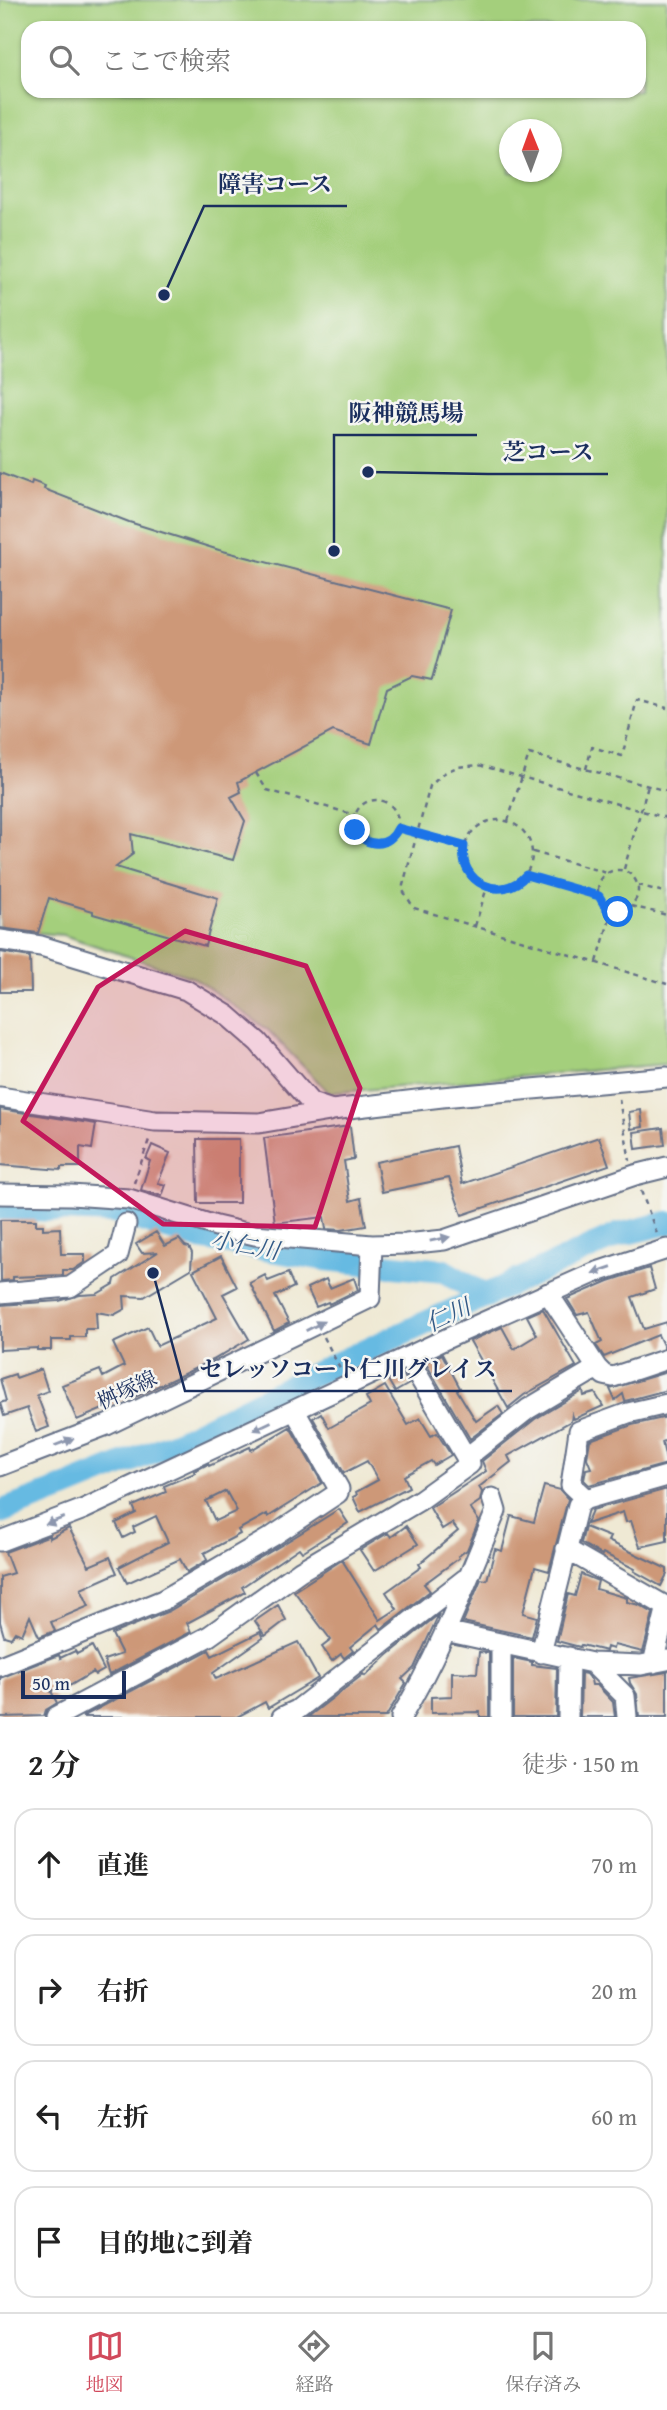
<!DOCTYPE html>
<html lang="ja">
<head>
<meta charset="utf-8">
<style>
  :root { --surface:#fff; --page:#f2f2f2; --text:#222; --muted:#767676; --line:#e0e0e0; --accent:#d1495b }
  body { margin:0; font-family:"Gentium Book Plus","Noto Serif JP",serif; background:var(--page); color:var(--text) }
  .compass { position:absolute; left:499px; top:119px; width:63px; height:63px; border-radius:50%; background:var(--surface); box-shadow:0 2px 5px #0004; rotate:359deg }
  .scale { position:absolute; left:21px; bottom:18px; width:105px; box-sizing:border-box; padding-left:7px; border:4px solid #1b2f5e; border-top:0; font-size:19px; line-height:24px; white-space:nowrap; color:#1b2f5e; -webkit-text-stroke:5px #f6f6f2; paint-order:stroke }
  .stop { position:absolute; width:21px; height:21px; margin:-16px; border:5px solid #1a73e8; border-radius:50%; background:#fff }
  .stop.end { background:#1a73e8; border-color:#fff; box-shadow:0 2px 7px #0008 }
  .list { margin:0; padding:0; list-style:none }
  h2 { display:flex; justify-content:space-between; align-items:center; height:91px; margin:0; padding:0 28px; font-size:30px }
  h2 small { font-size:23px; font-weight:400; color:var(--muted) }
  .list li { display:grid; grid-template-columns:46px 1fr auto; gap:21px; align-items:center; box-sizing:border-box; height:112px; margin:0 14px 14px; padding:0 14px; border:2px solid var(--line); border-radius:21px }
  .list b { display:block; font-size:26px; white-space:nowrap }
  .list em { font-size:23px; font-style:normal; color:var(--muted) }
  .icon { flex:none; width:38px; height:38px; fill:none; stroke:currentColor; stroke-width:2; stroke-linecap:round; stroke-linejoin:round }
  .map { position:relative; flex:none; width:667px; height:1717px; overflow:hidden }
  .search { position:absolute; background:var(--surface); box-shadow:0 2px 5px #0004; left:21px; right:21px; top:21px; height:77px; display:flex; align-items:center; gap:18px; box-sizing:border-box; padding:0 24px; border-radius:21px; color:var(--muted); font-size:26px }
  .sheet { height:595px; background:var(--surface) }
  nav { display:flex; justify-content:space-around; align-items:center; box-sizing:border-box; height:98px; border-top:2px solid var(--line); background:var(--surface); font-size:19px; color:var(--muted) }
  nav a { display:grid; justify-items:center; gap:4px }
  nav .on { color:var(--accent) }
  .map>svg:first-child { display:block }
</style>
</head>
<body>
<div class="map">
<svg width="667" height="1717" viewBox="0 0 667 1717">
  <rect width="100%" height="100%" fill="#f6f6f2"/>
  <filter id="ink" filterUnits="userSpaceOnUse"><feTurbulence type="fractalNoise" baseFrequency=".0143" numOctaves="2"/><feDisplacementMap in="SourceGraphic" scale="14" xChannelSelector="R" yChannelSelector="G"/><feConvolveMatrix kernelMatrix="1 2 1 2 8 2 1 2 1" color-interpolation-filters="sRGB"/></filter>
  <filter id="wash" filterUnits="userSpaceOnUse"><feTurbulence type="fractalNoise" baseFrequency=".00686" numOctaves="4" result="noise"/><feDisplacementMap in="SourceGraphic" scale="28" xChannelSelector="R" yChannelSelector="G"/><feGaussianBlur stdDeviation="1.57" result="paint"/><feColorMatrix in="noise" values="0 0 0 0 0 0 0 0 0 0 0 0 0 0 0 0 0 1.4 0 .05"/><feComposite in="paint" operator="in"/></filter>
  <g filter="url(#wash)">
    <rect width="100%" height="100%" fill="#efe9d4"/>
    <path fill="#a4cf7b" stroke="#607f6c" stroke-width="2" fill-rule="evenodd" d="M0 0H667V1064L329 1093 268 1030 194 978 63 935 0 930ZM28 28H639V91H28ZM510 130H552V172H510Z"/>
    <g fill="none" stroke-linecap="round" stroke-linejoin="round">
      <path stroke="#66bae2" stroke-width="24" d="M0 1208 116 1212 199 1238 325 1259 444 1271 486 1296
        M0 1512 67 1487 184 1439 310 1376 618 1235 667 1223"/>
    </g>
    <g id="blocks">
      <path fill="#cd9878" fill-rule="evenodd" d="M0 473 31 485 32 481 45 486 44 489 129 522 219 550 451 610 432 680 412 676 387 688 371 744 333 731 238 782 241 792 231 797 245 821 233 860 131 834 133 854 116 867 218 898 205 946 93 914V911L49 898 38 933 0 928Z
        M0 952 30 957 31 992H0Z
        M0 1109 96 1124 92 1149 80 1147V1167H61V1170L0 1165Z
        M641 1110 643 1127 631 1129 629 1112Z
        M350 1126 354 1159 344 1161 350 1201 361 1198 366 1226 341 1230 326 1229 324 1217 275 1223 264 1138Z
        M663 1128 665 1145 636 1149 634 1132Z
        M599 1137 609 1165 462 1215 449 1178 382 1192 376 1162 455 1146 462 1184Z
        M197 1139H239V1203H198Z
        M152 1145 170 1153 158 1183 166 1185 162 1196 141 1190 150 1161 146 1159Z
        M0 1220H36V1225H43V1229L60 1228 61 1254H85V1262L73 1270H63V1275L13 1277V1280L1 1281Z
        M156 1232 165 1246 179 1239 185 1246 189 1247 192 1253 191 1269 144 1297 124 1296 125 1309 114 1315 96 1312 97 1329H85V1337H71V1340H51V1350H37V1348L0 1350V1305L59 1301 80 1295 97 1294 114 1284 115 1279 158 1252 142 1253 136 1244Z
        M221 1256 237 1287 223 1294 249 1339 213 1360 135 1397 134 1396 77 1420 62 1385 100 1370 103 1377 124 1366 113 1343 148 1327 157 1346 217 1318 193 1271Z
        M649 1268 655 1289 632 1297 644 1329 667 1322V1347H664L658 1335 604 1357 596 1345 602 1342 589 1312 577 1315 567 1299 609 1281Z
        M288 1273 294 1287 275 1296 289 1323 274 1331 250 1283 265 1275 268 1281Z
        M354 1278 358 1290 329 1304 328 1302 316 1307 307 1288 326 1279 330 1288Z
        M543 1309 576 1366 524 1395 508 1408 470 1341 502 1327 514 1349 537 1335 527 1316Z
        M442 1354 460 1388 457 1390 476 1421 498 1406 503 1414 470 1439 425 1362Z
        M41 1369 48 1391 37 1395 49 1427 36 1432 27 1408 4 1416 0 1403 6 1401 0 1379 15 1374 16 1378Z
        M667 1372V1390L625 1401 623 1394 615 1400 610 1389Z
        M402 1373 409 1384 395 1392 388 1380Z
        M385 1386 408 1425 420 1418 431 1436 437 1433 451 1455 434 1465 431 1461 404 1476 409 1487 360 1512 353 1497 357 1495 356 1492 378 1480 367 1461 344 1473 313 1418 321 1413 329 1428 370 1405 366 1397Z
        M583 1391 584 1396 595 1393 603 1406 574 1419 572 1414 571 1421 508 1456 511 1462 479 1487 482 1492 480 1501 470 1508 479 1521 467 1550 458 1556 459 1558 424 1584 430 1591 381 1629 378 1624 350 1647 353 1651 344 1658 341 1654 332 1661 322 1647 331 1640 294 1591 342 1560 380 1620 397 1609 386 1592 421 1567 419 1564 458 1531 452 1523 442 1529 430 1508 486 1471 482 1461 535 1419Z
        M667 1417V1440L662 1442 667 1464 589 1485 584 1480 586 1469 591 1468 587 1458 590 1440 632 1425Z
        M290 1427 322 1483 268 1517 267 1514 238 1530 240 1534 204 1553 207 1560 187 1572 180 1559 127 1583 119 1567 168 1542 156 1516 133 1527 135 1532 123 1538 116 1523 136 1513 133 1506 166 1492 164 1486 195 1473 194 1471 208 1464 209 1466 250 1447 251 1450ZM226 1491 237 1511 215 1521 206 1501Z
        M544 1486 560 1490 568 1499 549 1571 535 1567 523 1613 537 1617 532 1637 463 1622 481 1579 487 1580 495 1549 502 1551 511 1516 534 1522Z
        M667 1489V1541L640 1547 631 1521 626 1522 623 1512 586 1524 592 1510Z
        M339 1509 348 1523 302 1552 299 1548 242 1587 245 1592 187 1623 191 1632 109 1675 104 1660 122 1654 112 1634 169 1611 280 1546Z
        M406 1526 418 1544 374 1571 360 1550 388 1533 391 1537Z
        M585 1527 610 1537 608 1541 667 1569V1574L661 1586 634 1571 635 1569 603 1553 602 1555 581 1543Z
        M69 1528 89 1566 110 1557 117 1573 81 1589 89 1606 51 1622 55 1631 39 1637 30 1616 22 1635 15 1632 11 1638 4 1636 0 1622V1577L13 1573 5 1552 50 1535V1538Z
        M581 1574 598 1581 596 1589 627 1598V1602L639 1605 653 1613 643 1652 614 1645 613 1649 607 1647 606 1651 581 1645 580 1647 557 1641 568 1594 575 1596Z
        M278 1605 286 1620 265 1636 255 1621Z
        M439 1614 414 1668 402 1679 406 1683 386 1717H308L361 1676 363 1674 365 1676 388 1655Z
        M260 1632 263 1638 213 1673 216 1679 298 1642 318 1678 268 1708 265 1702 237 1717H82L209 1650 212 1656Z
        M92 1646 104 1670 95 1675 93 1672 71 1685 51 1691 57 1703 46 1710 44 1716 0 1717V1678L59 1655 60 1658 75 1651 77 1654Z
        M479 1652 489 1653V1717H480V1712L431 1713V1697L452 1696V1672L477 1673Z
        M513 1658 532 1662V1665L557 1668 556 1717H513Z
        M667 1672V1717H639L637 1694 630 1683 629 1678Z
        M581 1673 586 1674 591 1680 592 1685H597L613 1702 615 1717H580Z"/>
    </g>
  </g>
  <g filter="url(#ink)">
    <use href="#blocks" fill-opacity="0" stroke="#657087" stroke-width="2"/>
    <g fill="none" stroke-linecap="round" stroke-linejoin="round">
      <defs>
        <path id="minor" d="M0 940 41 946 186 990 227 1015 258 1042 311 1103 332 1110 442 1097 667 1077
          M0 1097 155 1121 259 1123 330 1111
          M0 1194 71 1195 129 1199 216 1226 255 1235 372 1245 406 1244 444 1240 635 1175 667 1167
          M0 1293 70 1287 118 1255 126 1224
          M548 1293 597 1368
          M466 1458 528 1409 597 1368 604 1375 613 1377 667 1359
          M0 1466 107 1425 370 1298 372 1245
          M586 1499 571 1485 579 1431 628 1413 667 1404
          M0 1541 84 1509 450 1337 594 1273 667 1249
          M566 1549 667 1607
          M445 1631 592 1663 641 1665 667 1660
          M541 1653 578 1505 586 1499 667 1476
          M592 1663 625 1696 627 1717
          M653 1663 667 1606
          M0 1666 163 1600 273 1536 338 1493 339 1489 295 1411
          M56 1717 209 1636 300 1571 420 1500 470 1464 408 1358
          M282 1717 297 1710 465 1579
          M401 1717C440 1653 467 1580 496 1511L492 1498
          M501 1717V1644
          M568 1717 569 1657"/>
      </defs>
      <use href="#minor" stroke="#657087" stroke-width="23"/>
      <path stroke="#657087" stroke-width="2.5" stroke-dasharray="5 5" stroke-linecap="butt" d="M586 769 592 747 622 756 637 700 667 708
        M256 773 267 790 355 815
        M354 822a22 22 0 1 1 44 0a22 22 0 1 1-44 0Z
        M667 818 479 765 457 767 444 773 430 786 402 889 414 908 667 984
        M464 854a34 34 0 1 1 68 0a34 34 0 1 1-68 0Z
        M508 821 529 754 667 791
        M398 828 464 846
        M533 852 607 873
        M624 869 648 786
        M598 890a20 20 0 1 1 40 0a20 20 0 1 1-40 0Z
        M526 875 599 896
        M638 885 667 893
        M631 906 667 915
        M475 926 487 887
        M597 962 612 911
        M619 1099 630 1161
        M134 1183 150 1137
        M641 1191 657 1234
        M324 1337 341 1371"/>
      <use href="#minor" stroke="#fff" stroke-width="19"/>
    </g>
    <defs><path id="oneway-solid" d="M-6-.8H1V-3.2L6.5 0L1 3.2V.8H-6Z" transform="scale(1.75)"/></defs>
    <g fill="#8d97ae">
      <use href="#oneway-solid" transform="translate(440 1239) rotate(-11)"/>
      <use href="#oneway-solid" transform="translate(602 1270) rotate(161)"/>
      <use href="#oneway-solid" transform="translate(315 1326) rotate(-27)"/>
      <use href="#oneway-solid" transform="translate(262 1426) rotate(155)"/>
      <use href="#oneway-solid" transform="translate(64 1442) rotate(-21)"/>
      <use href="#oneway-solid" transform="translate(55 1521) rotate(159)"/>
    </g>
  </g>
  <g fill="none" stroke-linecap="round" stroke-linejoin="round" filter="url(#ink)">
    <path stroke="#1a73e8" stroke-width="9" d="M355 830C366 848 389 848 398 828L464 846C458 883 502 903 526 875L599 896 606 908 618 912"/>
  </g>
  <path fill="#c2185b" fill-opacity="0.2" stroke="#c2185b" stroke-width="5" stroke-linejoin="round" d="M185 931 306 966 360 1088 315 1227 163 1224 23 1121 98 987Z"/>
  <g text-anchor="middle" stroke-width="5" stroke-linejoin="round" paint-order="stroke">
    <g font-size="21" fill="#1b2f5e" stroke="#f6f6f2">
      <text transform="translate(127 1390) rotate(-25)" y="7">桝塚線</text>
    </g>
    <g font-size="23" font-style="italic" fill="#325986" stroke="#f6f6f2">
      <text transform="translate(245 1245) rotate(10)" y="8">小仁川</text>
      <text transform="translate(448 1315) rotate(-25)" y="8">仁川</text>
    </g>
  </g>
  <path fill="none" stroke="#1b2f5e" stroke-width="2.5" d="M164 295L204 206H347M334 551L334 435H477M368 472L488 474H608M153 1273L185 1391H512"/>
  <g fill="#1b2f5e" stroke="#f6f6f2" stroke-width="2.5">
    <circle cx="164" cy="295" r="7"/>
    <circle cx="334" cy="551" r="7"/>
    <circle cx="368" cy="472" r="7"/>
    <circle cx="153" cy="1273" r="7"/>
  </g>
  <g font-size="23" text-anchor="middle" font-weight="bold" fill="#1b2f5e" stroke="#f6f6f2" stroke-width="5" stroke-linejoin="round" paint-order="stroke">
    <text x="275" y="192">障害コース</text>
    <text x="406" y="421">阪神競馬場</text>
    <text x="548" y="460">芝コース</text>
    <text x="348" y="1377">セレッソコート仁川グレイス</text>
  </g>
</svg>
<svg class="compass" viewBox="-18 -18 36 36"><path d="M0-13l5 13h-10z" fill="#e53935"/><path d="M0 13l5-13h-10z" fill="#767676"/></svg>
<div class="scale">50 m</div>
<div class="stop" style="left:618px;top:912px"></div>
<div class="stop end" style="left:355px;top:830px"></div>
<div class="search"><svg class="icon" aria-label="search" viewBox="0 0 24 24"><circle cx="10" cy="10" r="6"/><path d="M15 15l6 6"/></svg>ここで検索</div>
</div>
<section class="sheet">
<h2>2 分<small>徒歩 · 150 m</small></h2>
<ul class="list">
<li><svg class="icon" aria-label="ahead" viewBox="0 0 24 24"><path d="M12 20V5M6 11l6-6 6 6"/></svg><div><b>直進</b></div><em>70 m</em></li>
<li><svg class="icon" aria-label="right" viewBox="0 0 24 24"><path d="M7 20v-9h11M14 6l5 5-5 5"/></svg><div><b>右折</b></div><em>20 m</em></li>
<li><svg class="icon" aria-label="left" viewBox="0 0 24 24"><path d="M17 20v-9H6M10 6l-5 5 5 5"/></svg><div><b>左折</b></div><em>60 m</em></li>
<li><svg class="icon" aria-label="arrive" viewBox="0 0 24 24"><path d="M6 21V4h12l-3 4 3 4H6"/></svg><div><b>目的地に到着</b></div></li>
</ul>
</section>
<nav>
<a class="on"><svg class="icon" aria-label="map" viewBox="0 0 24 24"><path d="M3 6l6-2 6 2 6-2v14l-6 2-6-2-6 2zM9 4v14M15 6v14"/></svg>地図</a>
<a><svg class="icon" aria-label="directions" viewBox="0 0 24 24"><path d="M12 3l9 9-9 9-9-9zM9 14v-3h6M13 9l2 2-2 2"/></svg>経路</a>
<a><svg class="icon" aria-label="saved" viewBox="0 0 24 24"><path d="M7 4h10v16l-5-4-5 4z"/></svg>保存済み</a>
</nav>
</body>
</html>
